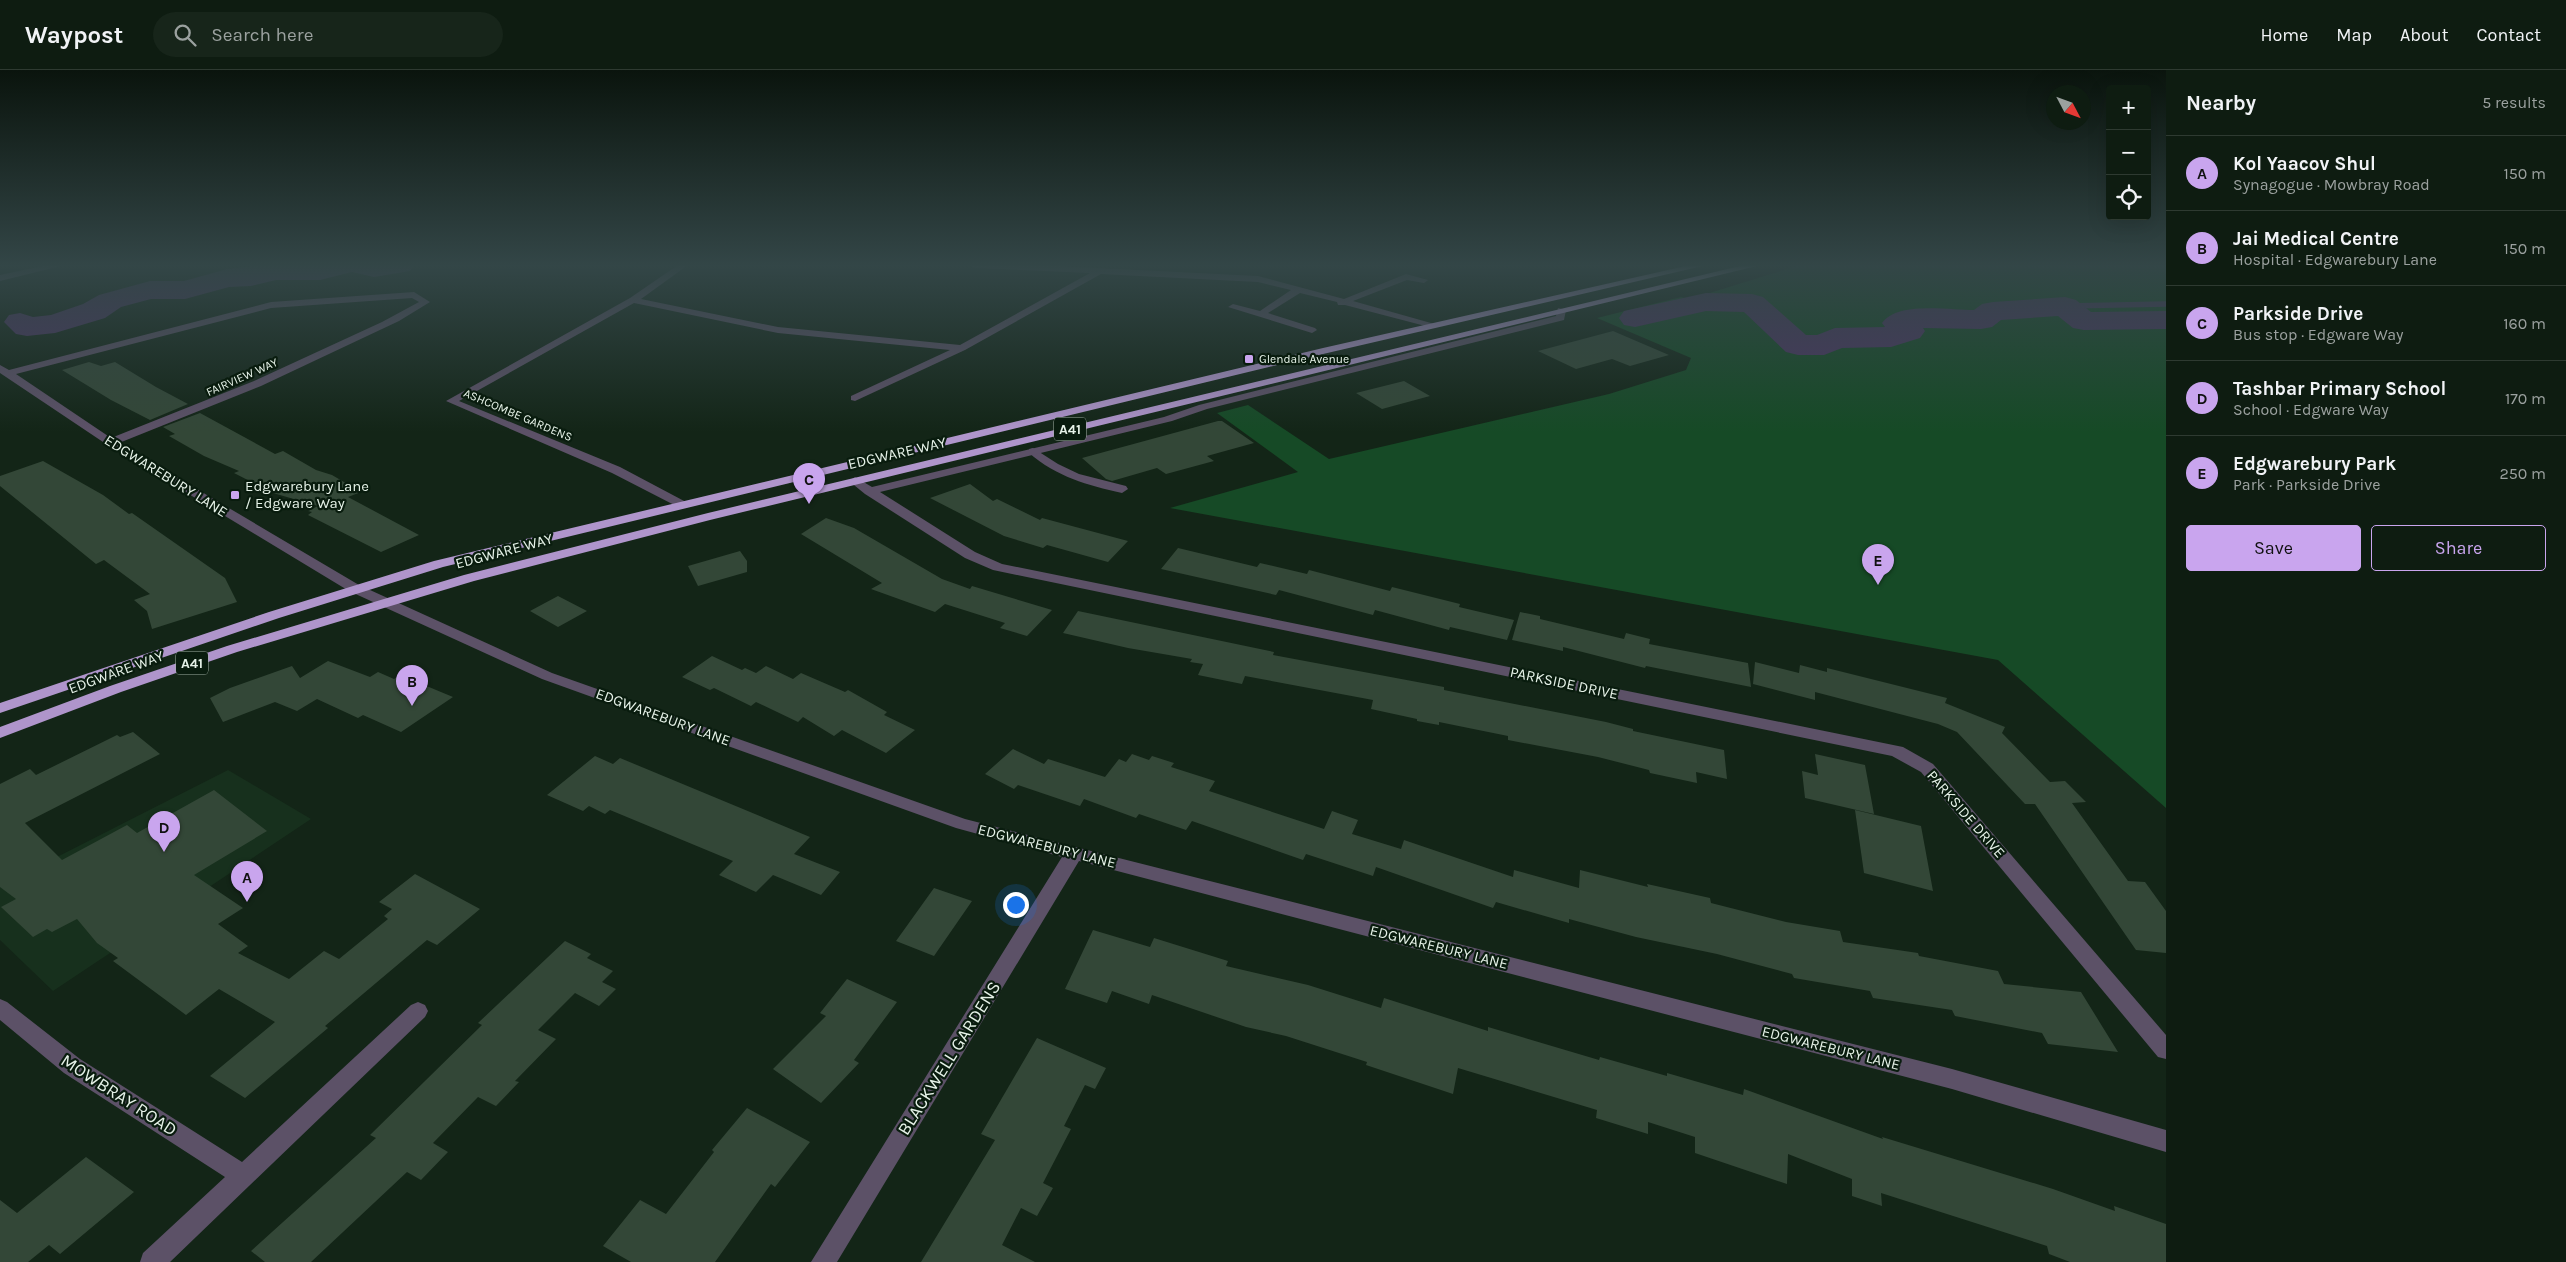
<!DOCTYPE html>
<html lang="en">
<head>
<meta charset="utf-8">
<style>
  :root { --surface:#0e1c11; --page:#17251a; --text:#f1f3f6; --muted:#9ba19f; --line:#2e3a31; --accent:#c9a5ee }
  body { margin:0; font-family:Karla,sans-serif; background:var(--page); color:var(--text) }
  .controls { position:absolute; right:15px; top:15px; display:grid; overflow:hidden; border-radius:5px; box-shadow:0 5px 20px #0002 }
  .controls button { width:45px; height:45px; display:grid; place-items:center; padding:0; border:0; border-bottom:1px solid var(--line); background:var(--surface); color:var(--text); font:25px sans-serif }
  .compass { position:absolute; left:2046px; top:15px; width:45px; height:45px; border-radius:50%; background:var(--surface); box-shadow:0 5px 20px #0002; rotate:131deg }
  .you { position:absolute; left:1015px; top:834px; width:18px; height:18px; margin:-12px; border:4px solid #fff; border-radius:50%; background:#1a73e8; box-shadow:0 0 0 8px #1a73e833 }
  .badge { display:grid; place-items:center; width:32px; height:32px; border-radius:50%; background:var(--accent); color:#111; font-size:16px; font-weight:700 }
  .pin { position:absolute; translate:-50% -41px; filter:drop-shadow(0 1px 2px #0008) }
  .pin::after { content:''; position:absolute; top:26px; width:18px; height:15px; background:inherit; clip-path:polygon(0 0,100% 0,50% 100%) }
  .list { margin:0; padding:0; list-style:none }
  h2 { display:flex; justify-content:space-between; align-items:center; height:65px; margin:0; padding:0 20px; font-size:21px }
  h2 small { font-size:16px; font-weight:400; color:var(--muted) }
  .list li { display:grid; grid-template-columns:32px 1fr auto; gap:15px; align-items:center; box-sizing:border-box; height:75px; padding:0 20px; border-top:1px solid var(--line) }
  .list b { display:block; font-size:19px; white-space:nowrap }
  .list p { margin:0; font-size:16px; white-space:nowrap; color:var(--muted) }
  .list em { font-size:16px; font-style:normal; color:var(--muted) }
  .actions { display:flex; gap:10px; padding:15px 20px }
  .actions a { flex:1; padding:11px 0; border:1px solid var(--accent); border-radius:5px; text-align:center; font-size:18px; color:var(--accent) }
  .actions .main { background:var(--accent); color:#111 }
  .icon { flex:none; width:28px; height:28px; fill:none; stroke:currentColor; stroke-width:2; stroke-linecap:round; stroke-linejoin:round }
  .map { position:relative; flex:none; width:2166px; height:1192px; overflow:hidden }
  header { display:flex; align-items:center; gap:30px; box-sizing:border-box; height:70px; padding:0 25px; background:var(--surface); border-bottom:1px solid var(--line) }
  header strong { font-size:24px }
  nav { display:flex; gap:28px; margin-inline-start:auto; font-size:18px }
  .search { width:350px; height:45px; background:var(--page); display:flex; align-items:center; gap:12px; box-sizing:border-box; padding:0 18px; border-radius:28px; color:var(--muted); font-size:19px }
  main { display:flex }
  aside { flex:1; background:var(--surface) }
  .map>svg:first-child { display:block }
</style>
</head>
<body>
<header>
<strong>Waypost</strong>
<div class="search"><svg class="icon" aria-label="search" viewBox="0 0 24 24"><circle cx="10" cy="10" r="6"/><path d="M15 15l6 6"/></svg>Search here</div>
<nav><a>Home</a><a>Map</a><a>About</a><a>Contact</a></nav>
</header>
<main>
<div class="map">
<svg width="2166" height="1192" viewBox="0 0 2166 1192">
  <rect width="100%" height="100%" fill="#132517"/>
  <path fill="#17301d" d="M228 700 311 749 53 921 0 870V816Z"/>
  <path fill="#164a26" d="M1800 195H2166V738L1998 590 1170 438 1298 402 1217 343 1248 335 1329 389 1609 324 1686 300 1691 288 1597 248 1681 227 1690 229Z"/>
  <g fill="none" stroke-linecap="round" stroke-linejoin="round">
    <path stroke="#4d3564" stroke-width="5.5" d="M2065 236 2166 234"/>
    <path fill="#4d3564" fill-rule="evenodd" d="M263 195H414L410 201 374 207 352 202 320 210H276L251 216 229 217 185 229H151L121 237 105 248 55 263 27 266 16 264 4 252 9 245 20 243 33 247 51 245 83 234 99 225 150 211H184L227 199Z
      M1706 223 1752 224 1763 227 1806 265H1817L1835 258 1885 257 1882 253C1897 231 1950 240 1974 240L1982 234 1993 232 2065 227 2076 230 2091 242 2166 241V259L2084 260 2073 258 2058 246 2001 250 1992 257 1981 259 1923 258 1925 261 1920 268 1891 277 1842 278 1824 285H1798L1786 282 1744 242 1706 241 1635 257 1624 255 1619 248 1624 241Z"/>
  </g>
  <path fill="#334737" d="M1613 261 1669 285 1630 296 1612 289 1576 299 1538 281Z
    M89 292 101 296 115 292 156 317 188 334 150 350 111 330 62 300Z
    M1404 311 1430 326 1382 339 1356 323Z
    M200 343 275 384 283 381 316 400 332 405 361 422 348 427 419 465 381 482 308 445 312 442 308 441 318 436 273 423 234 403 239 401 204 386 169 366 175 364 163 357Z
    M1218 351H1222L1254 373 1207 386 1214 391 1166 404 1157 398 1112 411 1106 409 1082 388Z
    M43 391 103 425 129 444 132 443 225 508 237 532 152 559 147 541 134 530 150 524 104 490 96 494 0 416V406Z
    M970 414 993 431 997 429 1040 450 1042 448 1128 471 1108 492 1047 475 1043 478 1004 466 930 428Z
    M826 448 854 458 942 509 970 519 972 516 1052 540 1027 566 1000 558 1005 553 945 534 935 542 871 519 882 513 801 464Z
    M1178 478 1257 497 1260 493 1307 504 1309 500 1390 521 1392 517 1460 534 1459 537 1514 550 1507 570 1450 557 1449 560 1375 540 1373 545 1279 520 1276 525 1161 499Z
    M740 481 747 491V502L698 516 688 496Z
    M558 526 587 541 558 557 530 541Z
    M1078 541 1274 582 1273 585 1444 617V620L1606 652 1633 659V661L1724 680 1727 709 1696 702 1697 713 1650 703 1649 700 1598 687 1508 670V666L1439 652V655L1417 651V649L1371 639 1373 630 1245 606 1242 614 1198 605 1203 594 1190 592 1192 589 1128 578 1063 563Z
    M1520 542 1540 546V549L1624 569 1626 563 1650 569 1649 574 1748 593 1751 617 1646 596 1645 598 1563 577V581L1512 570Z
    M712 586 742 600 745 598 756 603 766 596 793 609 801 603 845 622 848 620 887 642 884 645 915 660 886 683 842 660 834 666 803 647 798 652 756 632 751 636 714 618 710 620 682 607Z
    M328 591 370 607 378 602 394 609 400 605 453 627 401 662 363 645 358 648 317 629 297 641 275 632 223 652 210 628 230 618 292 596 300 608Z
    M1755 592 1799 603 1800 595 1827 602V598L1947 628 1945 633 2005 657 2002 663 2050 712 2065 711 2086 732 2072 733 2128 811 2145 812 2166 841V883L2136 880 2035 734H2025L1957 662 1938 654 1815 622V630L1753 614Z
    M133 662 160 684 25 753 62 790 127 755 137 763 214 720 267 761 194 805 243 838 218 854 248 876 238 883 289 909 324 881 339 889 388 849 384 846 392 839 379 832 415 804 480 839 437 875 427 870 325 956 328 958 245 1028 210 1006 275 952 219 919 186 945 113 891 118 888 97 873 77 849 52 862 47 859 33 867 1 837 16 829 0 817V714L30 699 36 705 117 665 120 667Z
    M1013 679 1044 694 1048 689 1105 707 1119 689 1126 692 1132 684 1149 690 1152 686 1174 693 1171 697 1215 711 1209 721 1324 759 1332 741 1358 750 1352 764 1401 779 1404 770 1513 807 1514 800 1579 818 1580 800 1648 817 1647 814 1710 828 1711 833 1786 852 1840 861 1843 872 1918 883 1919 886 1998 901 2004 914 2081 922 2118 982 2048 974 2042 963 1955 946 1952 940 1873 928 1870 921 1794 908 1792 904 1717 884 1636 867 1569 849V853L1496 832 1493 838 1376 797 1373 806 1306 784 1303 790 1192 751 1186 760 1139 744 1136 748 1084 729 1080 736 1018 715 1014 719 985 704Z
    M1815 684 1865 695 1874 744 1805 728 1802 701 1818 705Z
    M595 686 613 694 620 688 810 767 794 784 840 802 821 825 773 805 756 822 719 805 733 791 610 740 605 744 589 736 583 741 547 725Z
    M1855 740 1921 756 1933 821 1864 803Z
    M934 818 972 831 934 886 896 871Z
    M1093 860 1150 877 1154 868 1228 891 1226 896 1308 915 1381 938 1384 928 1488 961V957L1599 990 1600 987 1667 1006V1003L1743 1025 1744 1019 1883 1069 1882 1067 2053 1119 2115 1141 2114 1136 2166 1154V1192H2070L2049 1184 2047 1176 1881 1123 1882 1136 1852 1126V1109L1788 1084 1787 1114 1695 1083V1067L1648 1052V1064L1596 1048 1597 1040 1458 998 1453 1024 1366 995 1367 992 1286 966 1246 957 1152 925 1149 934 1112 921 1107 933 1065 919Z
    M565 871 591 884 587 888 613 901 602 912 616 919 599 936 575 923 538 960 556 969 515 1011 519 1012 496 1036 478 1027 433 1073 448 1082 421 1110 407 1102 311 1192H265L251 1181 376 1068 370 1065 482 955 478 953Z
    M847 909 897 932 854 990 859 993 821 1033 773 999 826 946 820 943Z
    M1037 968 1106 998 1095 1019 1085 1015 1064 1056 1071 1059 1043 1113 1053 1118 1037 1146 1021 1138 1002 1175 1035 1192H921L995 1070 981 1064Z
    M747 1038 810 1072 775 1117 771 1114 715 1192H631L603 1176 640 1130 666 1144 714 1082 712 1080Z
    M86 1087 134 1122 60 1184 49 1175 28 1192H0V1130L17 1143Z"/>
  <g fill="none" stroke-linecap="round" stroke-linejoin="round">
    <path fill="#5c5167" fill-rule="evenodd" d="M1033 378 1058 394 1079 404 1126 416 1128 419 1122 423C1087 415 1057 407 1029 383V379Z"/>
    <path fill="#5c5167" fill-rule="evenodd" d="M47 195H65L0 211V205Z
      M678 195H688L641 229 778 257 960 275 1090 203 975 198 971 195H1037L1258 206 1344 229 1406 204 1428 210 1424 213 1407 210 1353 231 1438 255 1433 258 1345 235H1338L1337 232 1300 223 1268 243 1315 258 1317 260 1312 263 1228 237 1233 234 1260 241 1291 220 1258 212 1101 204 965 280 855 331 851 330V326L950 280 778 263 634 233 459 331 620 397 686 432 688 435 682 439 612 403 446 331 630 228Z
      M414 222 430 232 399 251 261 316 119 373 359 515 552 603 965 749 1952 999 2166 1060V1082L1952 1019 1079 791 837 1192H811L1062 787 956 758 542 609 349 521 106 374 0 303V295L9 300 271 232ZM412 228 419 232 382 252 254 311 111 368 16 304 271 238Z
      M1558 238 1566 240 1564 250 1207 339 1172 351 880 422 975 482 1002 494 1903 677 1933 694 2166 965V989L2158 987 1921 702 1892 686 993 500 965 488 865 424 849 411 855 407 872 417 1164 347 1199 335 1556 246Z
      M0 929 7 932 80 989 242 1092 411 935 418 932 425 935 428 941 425 947 170 1192H140L143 1183 225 1107 64 1003 0 950Z"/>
    <path fill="#af95cb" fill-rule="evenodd" d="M1690 195H1707L1323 284 443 497 279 548 0 643V633L269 542 434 491 1323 278Z
      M1744 195H1761L710 450 474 511 237 582 121 622 0 668V657L110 616 227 576 464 505 708 443Z"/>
  </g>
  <linearGradient id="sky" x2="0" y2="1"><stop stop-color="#0a140d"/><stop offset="0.54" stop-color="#334647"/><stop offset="1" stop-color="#334647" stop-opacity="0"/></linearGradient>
  <rect width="2166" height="362" fill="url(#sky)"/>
  <g fill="#c9a5ee" stroke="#091c0e" stroke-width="2">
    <rect x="1244" y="284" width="10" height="10" rx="2.5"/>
    <rect x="230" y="420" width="10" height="10" rx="2.5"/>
  </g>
  <g text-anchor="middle" stroke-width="4.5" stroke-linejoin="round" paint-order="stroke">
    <g font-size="12" fill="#e6f2e8" stroke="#091c0e" text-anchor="start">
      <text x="1259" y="293">Glendale Avenue</text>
    </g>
    <g font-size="12" fill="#e6f2e8" stroke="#091c0e">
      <text transform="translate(242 307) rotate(-24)" y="4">FAIRVIEW WAY</text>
      <text transform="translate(518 345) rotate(23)" y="4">ASHCOMBE GARDENS</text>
    </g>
    <g fill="#091c0e" stroke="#a4b2a7" stroke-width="1">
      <rect x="1054" y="347.5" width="32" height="23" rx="4"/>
      <rect x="176" y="581.5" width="32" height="23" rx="4"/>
    </g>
    <g font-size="14" font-weight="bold" fill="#e6f2e8">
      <text x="1070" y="364">A41</text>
      <text x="192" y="598">A41</text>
    </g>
    <g font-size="15" fill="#e6f2e8" stroke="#091c0e">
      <text transform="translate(897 383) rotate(-13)" y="5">EDGWARE WAY</text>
      <text transform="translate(166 406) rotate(32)" y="5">EDGWAREBURY LANE</text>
      <text transform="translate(504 481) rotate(-15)" y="5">EDGWARE WAY</text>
      <text transform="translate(116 602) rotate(-20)" y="5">EDGWARE WAY</text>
      <text transform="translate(1564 613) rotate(12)" y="5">PARKSIDE DRIVE</text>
      <text transform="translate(663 647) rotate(20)" y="5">EDGWAREBURY LANE</text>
      <text transform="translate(1966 744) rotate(49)" y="5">PARKSIDE DRIVE</text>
      <text transform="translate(1047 776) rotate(14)" y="5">EDGWAREBURY LANE</text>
      <text transform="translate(1439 877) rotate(14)" y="5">EDGWAREBURY LANE</text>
      <text transform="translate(1831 978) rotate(14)" y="5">EDGWAREBURY LANE</text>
    </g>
    <g font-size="15" fill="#e6f2e8" stroke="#091c0e" text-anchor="start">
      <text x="245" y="421">Edgwarebury Lane<tspan x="245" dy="17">/ Edgware Way</tspan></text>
    </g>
    <g font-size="18" fill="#e6f2e8" stroke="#091c0e">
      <text transform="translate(949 988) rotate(-58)" y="6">BLACKWELL GARDENS</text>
      <text transform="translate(119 1025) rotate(33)" y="6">MOWBRAY ROAD</text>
    </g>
  </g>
</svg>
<div class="controls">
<button>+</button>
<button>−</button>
<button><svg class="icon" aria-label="locate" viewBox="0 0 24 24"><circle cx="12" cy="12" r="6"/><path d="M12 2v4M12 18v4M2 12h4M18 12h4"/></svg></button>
</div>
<svg class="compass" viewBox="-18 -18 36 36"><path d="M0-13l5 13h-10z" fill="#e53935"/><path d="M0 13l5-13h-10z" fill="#9ba19f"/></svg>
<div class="you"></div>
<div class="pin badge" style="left:247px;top:832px">A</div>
<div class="pin badge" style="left:412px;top:636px">B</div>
<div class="pin badge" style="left:809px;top:434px">C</div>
<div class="pin badge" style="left:164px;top:782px">D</div>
<div class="pin badge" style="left:1878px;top:515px">E</div>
</div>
<aside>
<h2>Nearby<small>5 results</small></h2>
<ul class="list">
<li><span class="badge">A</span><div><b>Kol Yaacov Shul</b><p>Synagogue · Mowbray Road</p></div><em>150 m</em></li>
<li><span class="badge">B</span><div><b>Jai Medical Centre</b><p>Hospital · Edgwarebury Lane</p></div><em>150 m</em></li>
<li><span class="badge">C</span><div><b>Parkside Drive</b><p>Bus stop · Edgware Way</p></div><em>160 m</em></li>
<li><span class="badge">D</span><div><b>Tashbar Primary School</b><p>School · Edgware Way</p></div><em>170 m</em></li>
<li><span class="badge">E</span><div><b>Edgwarebury Park</b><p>Park · Parkside Drive</p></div><em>250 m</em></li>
</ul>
<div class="actions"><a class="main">Save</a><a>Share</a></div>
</aside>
</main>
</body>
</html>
